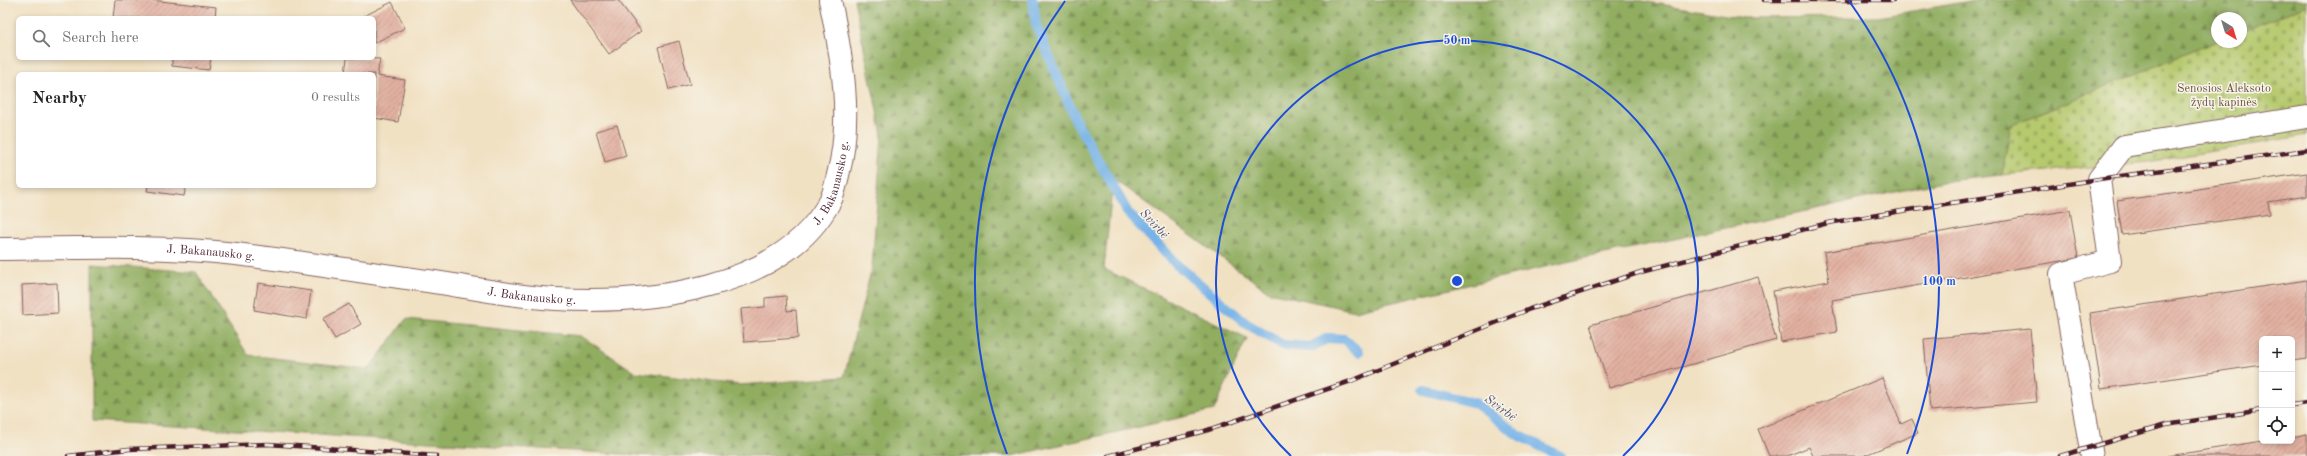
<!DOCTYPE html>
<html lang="en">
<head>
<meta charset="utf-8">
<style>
  :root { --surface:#fff; --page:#f6f6f6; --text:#222; --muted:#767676; --line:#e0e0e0 }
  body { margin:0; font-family:"Old Standard TT",serif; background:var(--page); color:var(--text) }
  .controls { position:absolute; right:12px; bottom:12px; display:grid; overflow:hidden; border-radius:6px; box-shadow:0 2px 6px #0003 }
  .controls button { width:36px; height:36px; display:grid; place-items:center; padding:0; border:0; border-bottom:1px solid var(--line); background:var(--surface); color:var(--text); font:20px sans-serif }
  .compass { position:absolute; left:2211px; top:12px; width:36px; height:36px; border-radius:50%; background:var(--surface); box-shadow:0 2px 6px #0003; rotate:142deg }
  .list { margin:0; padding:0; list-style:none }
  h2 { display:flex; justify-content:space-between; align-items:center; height:52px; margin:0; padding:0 16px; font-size:17px }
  h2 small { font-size:13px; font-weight:400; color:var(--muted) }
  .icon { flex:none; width:22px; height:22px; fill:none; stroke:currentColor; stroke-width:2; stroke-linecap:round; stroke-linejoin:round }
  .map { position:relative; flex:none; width:2307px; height:456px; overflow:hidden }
  .search { position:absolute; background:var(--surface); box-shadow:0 2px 6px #0003; left:16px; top:16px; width:360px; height:44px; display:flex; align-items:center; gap:10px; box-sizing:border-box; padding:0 14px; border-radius:6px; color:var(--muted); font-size:15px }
  .panel { position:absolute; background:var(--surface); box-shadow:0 2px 6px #0003; left:16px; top:72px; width:360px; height:116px; border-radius:6px }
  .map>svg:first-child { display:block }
</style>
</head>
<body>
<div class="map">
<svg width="2307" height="456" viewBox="0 0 2307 456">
  <defs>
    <pattern id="forest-firs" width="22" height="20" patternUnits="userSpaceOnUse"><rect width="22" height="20" fill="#90ad60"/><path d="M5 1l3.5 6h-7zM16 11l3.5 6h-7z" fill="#788c4f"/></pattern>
    <pattern id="cemetery-stones" width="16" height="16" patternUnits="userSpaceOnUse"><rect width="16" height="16" fill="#b5c96d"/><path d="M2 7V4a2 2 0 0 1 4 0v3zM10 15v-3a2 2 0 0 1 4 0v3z" fill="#9dac5f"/></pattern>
    <pattern id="building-hatch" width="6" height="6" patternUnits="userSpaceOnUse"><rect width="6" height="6" fill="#e2b1a1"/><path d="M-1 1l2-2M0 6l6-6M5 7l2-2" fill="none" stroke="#b98f83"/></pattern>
  </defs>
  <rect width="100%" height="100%" fill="#f7f3e8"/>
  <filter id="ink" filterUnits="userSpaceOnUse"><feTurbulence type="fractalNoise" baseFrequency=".025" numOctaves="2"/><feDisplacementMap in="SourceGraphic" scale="8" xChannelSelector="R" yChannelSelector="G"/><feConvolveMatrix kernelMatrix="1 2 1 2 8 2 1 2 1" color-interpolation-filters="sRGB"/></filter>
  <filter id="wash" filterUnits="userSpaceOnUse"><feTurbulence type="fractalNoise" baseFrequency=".012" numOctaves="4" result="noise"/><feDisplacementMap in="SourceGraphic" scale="16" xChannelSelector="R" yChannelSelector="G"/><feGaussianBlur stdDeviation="0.9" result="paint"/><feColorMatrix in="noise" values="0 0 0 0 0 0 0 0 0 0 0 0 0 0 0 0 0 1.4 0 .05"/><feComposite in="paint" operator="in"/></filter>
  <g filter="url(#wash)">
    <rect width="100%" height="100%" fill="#f1e1c3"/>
    <path fill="url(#forest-firs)" stroke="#6d6646" d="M854 0H1636L1744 18 1878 17 1976 0H2307V5L2241 32V18H2217V41L2011 125 2002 175 1947 181 1571 261 1355 311 1269 292 1113 179 1104 269 1247 338 1214 410 1011 456H654L92 421V264L196 272 248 355 369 369 406 319 581 336 635 372 740 385 844 377 872 267 882 135Z"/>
    <path fill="url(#cemetery-stones)" stroke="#80744c" d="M2307 5V135L2148 162 2002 175 2011 125 2217 41 2241 42V32Z"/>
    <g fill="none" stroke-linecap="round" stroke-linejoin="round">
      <path stroke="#77b3e8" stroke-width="10" d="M1033 0 1036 25 1076 121 1128 213 1176 264 1247 324 1283 345 1311 347 1328 338 1344 339 1359 352
        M1423 390 1475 403 1518 435 1560 456"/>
    </g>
    <g id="blocks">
      <path fill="url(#building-hatch)" d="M115 0H150L216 7 215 18H113Z
        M570 0H618L641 31 609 54Z
        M392 2 405 28 374 43V18H360Z
        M679 41 690 84 669 90 658 47Z
        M172 58H211L209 70 172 66Z
        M347 58 380 59 377 76 405 80 398 122 374 118V74H345Z
        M617 125 626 156 605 162 596 131Z
        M2307 173V196L2268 202 2270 214 2122 235 2117 201Z
        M148 186H186L184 196 147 191Z
        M2070 210 2078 258 1832 300 1837 332 1781 342 1773 291 1829 281 1824 252Z
        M1758 277 1776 340 1609 388 1590 325Z
        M2307 280V359L2292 361V339H2262V365L2101 389 2090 313Z
        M57 283 58 313 23 315 22 285Z
        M258 283 311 291 307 319 254 310Z
        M786 296 787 311 796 310 798 338 744 342 741 309 765 307V298Z
        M349 304 361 324 335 339 323 319Z
        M2030 329 2037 402 1930 411 1924 339Z
        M1882 378 1901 424 1912 419 1918 433 1863 456H1813L1809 447 1787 456H1769L1758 429Z
        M2307 434V456H2168L2262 441H2292V437Z"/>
    </g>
  </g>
  <g filter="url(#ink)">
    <use href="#blocks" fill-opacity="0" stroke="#846360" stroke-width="1"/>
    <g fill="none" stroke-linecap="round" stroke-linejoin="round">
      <defs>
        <g id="minor">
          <path id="s1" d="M0 249C79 248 158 245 236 254 300 262 364 272 428 281 470 287 513 297 556 299 646 304 783 290 830 201 834 194 836 183 838 175 853 118 842 57 830 0"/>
          <path d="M2092 456 2061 274 2110 261 2099 179 2124 146 2307 117"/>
        </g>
      </defs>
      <use href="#minor" stroke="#846360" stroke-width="24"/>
      <use href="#minor" stroke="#fff" stroke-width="22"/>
      <defs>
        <path id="rail" d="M1764 0H1893
          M2292 405 2307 403
          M68 456 129 449 268 444 437 456
          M1108 456 1205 431 1351 381 1530 309 1641 272 1828 223 2099 179 2307 150
          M2060 456 2166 425 2262 410"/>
      </defs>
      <use href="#rail" stroke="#4a1f2b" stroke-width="4.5"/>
      <use href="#rail" stroke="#f7f3e8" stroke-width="3" stroke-dasharray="9" stroke-linecap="butt"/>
    </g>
  </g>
  <g fill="none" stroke="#1d4ed8" stroke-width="2">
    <path d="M1291 456A241 241 0 1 1 1623 456"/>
    <path d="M1007 454A482 482 0 0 1 1065 1M1849 1A482 482 0 0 1 1907 454"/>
  </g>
  <g text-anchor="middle" stroke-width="3" stroke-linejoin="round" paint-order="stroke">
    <g font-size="12" fill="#6a523f" stroke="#f7f3e8">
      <text x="2224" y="92">Senosios Aleksoto<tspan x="2224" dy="14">žydų kapinės</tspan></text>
    </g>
    <g font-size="12" fill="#4a1f2b" stroke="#f7f3e8">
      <text dy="4" stroke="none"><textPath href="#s1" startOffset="883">J. Bakanausko g.</textPath></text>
      <text dy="4" stroke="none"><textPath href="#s1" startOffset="211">J. Bakanausko g.</textPath></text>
      <text dy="4" stroke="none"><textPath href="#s1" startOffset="535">J. Bakanausko g.</textPath></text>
    </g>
    <g font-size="13" font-style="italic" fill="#5a536d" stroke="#f7f3e8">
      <text transform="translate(1155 223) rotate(47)" y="5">Svirbė</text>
      <text transform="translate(1501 407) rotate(36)" y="5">Svirbė</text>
    </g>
  </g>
  <circle cx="1457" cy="281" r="6" fill="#1d4ed8" stroke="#f7f3e8" stroke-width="2"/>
  <g font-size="12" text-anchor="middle" font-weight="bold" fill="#1d4ed8" stroke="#f7f3e8" stroke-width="3" stroke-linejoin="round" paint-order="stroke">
    <text x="1457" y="44">50 m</text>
    <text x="1939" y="285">100 m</text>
  </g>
</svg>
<div class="controls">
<button>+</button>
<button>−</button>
<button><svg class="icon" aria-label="locate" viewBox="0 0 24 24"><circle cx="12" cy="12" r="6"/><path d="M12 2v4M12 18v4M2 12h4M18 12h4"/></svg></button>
</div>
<svg class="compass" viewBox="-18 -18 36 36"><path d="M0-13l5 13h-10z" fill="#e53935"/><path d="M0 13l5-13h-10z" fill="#767676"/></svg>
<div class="search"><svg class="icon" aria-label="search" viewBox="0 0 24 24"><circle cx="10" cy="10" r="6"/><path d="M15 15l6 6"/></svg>Search here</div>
<section class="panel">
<h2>Nearby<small>0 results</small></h2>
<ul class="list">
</ul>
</section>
</div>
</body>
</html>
